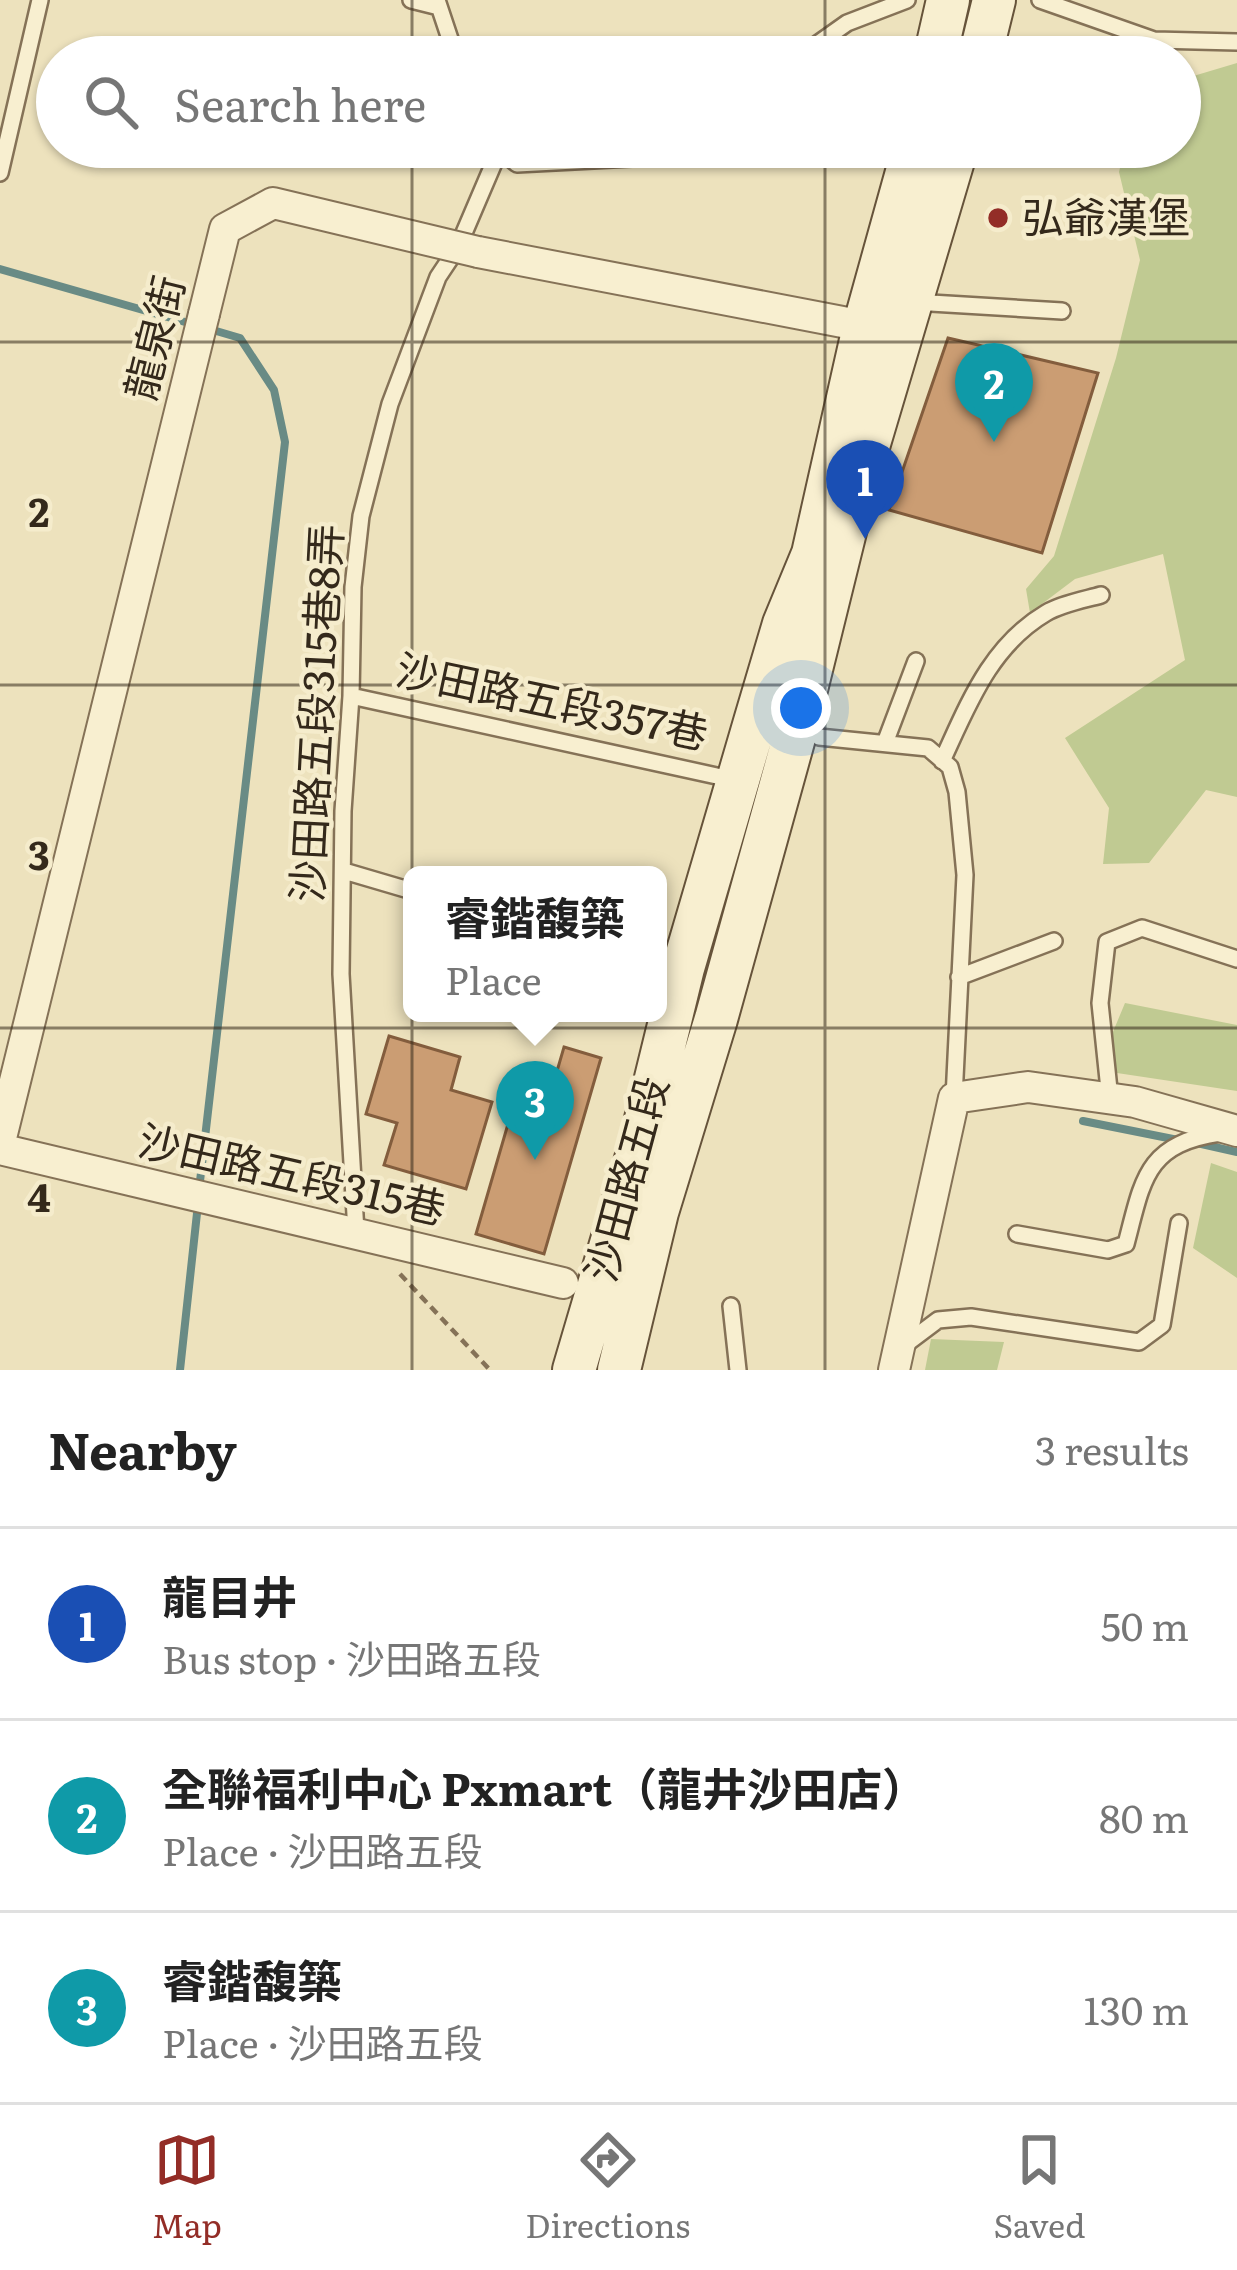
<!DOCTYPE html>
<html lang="en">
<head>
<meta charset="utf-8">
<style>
  :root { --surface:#fff; --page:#f6f6f6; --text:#222; --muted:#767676; --line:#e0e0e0; --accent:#932d27 }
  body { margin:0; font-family:Literata,"Noto Sans TC",serif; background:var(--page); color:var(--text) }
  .you { position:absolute; left:801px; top:708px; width:42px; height:42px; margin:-30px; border:9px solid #fff; border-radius:50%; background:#1a73e8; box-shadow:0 0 0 18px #1a73e833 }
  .badge { display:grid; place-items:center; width:78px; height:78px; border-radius:50%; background:var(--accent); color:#fff; font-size:39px; font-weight:700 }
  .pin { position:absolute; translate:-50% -99px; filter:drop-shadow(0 3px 6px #0008) }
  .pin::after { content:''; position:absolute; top:63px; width:42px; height:36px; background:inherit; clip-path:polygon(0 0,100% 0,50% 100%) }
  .popup { position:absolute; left:403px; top:866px; width:264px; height:156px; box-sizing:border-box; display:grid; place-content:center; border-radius:18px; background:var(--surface); filter:drop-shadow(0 3px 9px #0005); font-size:39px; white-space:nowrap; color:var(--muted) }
  .popup b { font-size:45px; color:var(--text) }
  .popup::after { content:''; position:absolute; left:50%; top:100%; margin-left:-24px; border:24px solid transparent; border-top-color:var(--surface) }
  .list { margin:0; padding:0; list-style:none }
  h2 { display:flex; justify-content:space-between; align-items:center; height:156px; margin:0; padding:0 48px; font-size:51px }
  h2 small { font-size:39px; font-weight:400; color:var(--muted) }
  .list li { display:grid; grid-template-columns:78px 1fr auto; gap:36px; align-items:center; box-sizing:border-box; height:192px; padding:0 48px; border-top:3px solid var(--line) }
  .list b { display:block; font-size:45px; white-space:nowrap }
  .list p { margin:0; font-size:39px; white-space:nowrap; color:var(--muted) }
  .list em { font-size:39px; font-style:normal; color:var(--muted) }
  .icon { flex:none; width:66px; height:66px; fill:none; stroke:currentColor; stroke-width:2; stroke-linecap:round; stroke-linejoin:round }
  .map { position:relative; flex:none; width:1237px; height:1370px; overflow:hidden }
  .search { position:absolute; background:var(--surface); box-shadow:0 3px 9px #0004; left:36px; right:36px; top:36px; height:132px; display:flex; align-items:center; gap:30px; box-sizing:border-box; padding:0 42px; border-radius:66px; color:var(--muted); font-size:45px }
  .sheet { height:732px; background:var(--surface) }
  nav { display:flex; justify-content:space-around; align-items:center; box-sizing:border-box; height:168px; border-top:3px solid var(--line); background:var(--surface); font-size:33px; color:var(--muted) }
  nav a { display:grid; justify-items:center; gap:6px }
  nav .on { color:var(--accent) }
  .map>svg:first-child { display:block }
</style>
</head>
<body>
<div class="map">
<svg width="1237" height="1370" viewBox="0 0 1237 1370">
  <rect width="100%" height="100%" fill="#ede2bd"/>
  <path fill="#c0ca92" d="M1237 63V797L1206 790 1149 863 1103 864 1109 808 1065 738 1185 660 1163 554 1075 579 1030 613 1026 589 1054 556 1116 358 1140 260 1119 172 1125 147H1180V80Z
    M1125 1003 1237 1025V1091L1117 1073 1110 1039Z
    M1211 1163 1237 1172V1278L1193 1248Z
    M931 1339 1004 1342 997 1370H925Z"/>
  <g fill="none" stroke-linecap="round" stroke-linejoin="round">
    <path stroke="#698b85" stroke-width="8" d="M0 269 192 324
      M1083 1121 1183 1141
      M1197 1143 1237 1152
      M199 1190 285 442 274 390 240 338 206 328
      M180 1370 198 1204"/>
  </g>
  <path fill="#cb9d73" stroke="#835d3d" stroke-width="3" d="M948 338 1098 373 1042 553 889 510Z
    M389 1036 460 1057 451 1090 492 1102 466 1189 384 1165 397 1123 366 1114Z
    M564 1047 601 1058 544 1254 476 1234 522 1076 553 1085Z"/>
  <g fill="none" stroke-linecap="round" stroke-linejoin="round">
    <defs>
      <path id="lane" d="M411 0 439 7
        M437 0 456 57
        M1040 0 1154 40 1237 42
        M799 57 847 23 907 0
        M497 147 517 164 632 158 655 147
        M0 173 40 0
        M914 302 1062 311
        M351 696 735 780
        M819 737 928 748 950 767 957 792 965 875 954 1098
        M885 743 916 661
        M942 761C968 705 990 646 1046 613 1061 604 1083 600 1101 595
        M344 871 412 891
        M959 977 1054 941
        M1110 1099 1100 1003 1107 942 1142 928 1237 959
        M356 1232 341 974 343 811 351 696 353 587 361 516 390 404 438 277 458 247 499 151
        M1017 1234 1108 1250 1126 1244C1143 1180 1145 1144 1220 1133
        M731 1306 738 1370
        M902 1347 938 1320 971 1317 1139 1342 1162 1325 1179 1223"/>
      <path id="street" d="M478 252 879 329
        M0 1142 204 314
        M0 1149 563 1283
        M894 1370 954 1098 1028 1087 1135 1102 1237 1131"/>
      <path id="secondary" d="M935 57 948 0
        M980 57 994 0
        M574 1370 637 1156 683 968 755 722 784 624 813 554 864 327 914 147
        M619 1370 657 1212 716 1019 795 734 856 487 957 147"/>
    </defs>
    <use href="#lane" stroke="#857257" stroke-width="20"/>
    <use href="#street" stroke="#857257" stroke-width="34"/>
    <use href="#secondary" stroke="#66533a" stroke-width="46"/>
    <path stroke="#857257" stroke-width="4.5" stroke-dasharray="9 6" stroke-linecap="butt" d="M400 1274 490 1370"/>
    <use href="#lane" stroke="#f8efd0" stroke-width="15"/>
    <use href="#street" stroke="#f8efd0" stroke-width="30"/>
    <use href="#secondary" stroke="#f8efd0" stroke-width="42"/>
    <defs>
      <path id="street-bridge" d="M204 314 225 229 273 203 478 252"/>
    </defs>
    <use href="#street-bridge" stroke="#857257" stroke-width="34" stroke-linecap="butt"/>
    <use href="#street-bridge" stroke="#f8efd0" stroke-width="30"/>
  </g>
  <path fill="none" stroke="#34291b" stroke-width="3" stroke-opacity="0.55" d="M412 0V57M825 0V57M412 147V1370M825 147V1370M0 342H1237M0 685H1237M0 1028H1237"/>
  <circle fill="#932d27" stroke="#f5eccc" stroke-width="4.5" cx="998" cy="218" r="12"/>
  <g text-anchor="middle" stroke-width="9" stroke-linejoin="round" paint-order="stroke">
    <g font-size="42" fill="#34291b" stroke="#f5eccc" text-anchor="start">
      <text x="1022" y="233">弘爺漢堡</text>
    </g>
    <g font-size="42" fill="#34291b" stroke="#f5eccc">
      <text transform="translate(155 338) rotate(-76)" y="15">龍泉街</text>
      <text transform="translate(552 702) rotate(12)" y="15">沙田路五段357巷</text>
      <text transform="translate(317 713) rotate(-87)" y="15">沙田路五段315巷8弄</text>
      <text transform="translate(292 1175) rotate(13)" y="15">沙田路五段315巷</text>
      <text transform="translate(627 1179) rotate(-75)" y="15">沙田路五段</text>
    </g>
  </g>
  <g font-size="39" text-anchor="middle" font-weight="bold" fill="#34291b" stroke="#f5eccc" stroke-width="9" stroke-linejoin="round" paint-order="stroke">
    <text x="39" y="527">2</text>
    <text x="39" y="870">3</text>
    <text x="39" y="1212">4</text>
  </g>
</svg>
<div class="you"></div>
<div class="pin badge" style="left:865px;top:539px;background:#1a4fb4">1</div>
<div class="pin badge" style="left:994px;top:442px;background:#0f9aa8">2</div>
<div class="pin badge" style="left:535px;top:1160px;background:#0f9aa8">3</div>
<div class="popup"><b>睿鍇馥築</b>Place</div>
<div class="search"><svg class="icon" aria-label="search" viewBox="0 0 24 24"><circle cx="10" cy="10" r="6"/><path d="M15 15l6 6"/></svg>Search here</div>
</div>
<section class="sheet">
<h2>Nearby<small>3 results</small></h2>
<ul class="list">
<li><span class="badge" style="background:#1a4fb4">1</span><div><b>龍目井</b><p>Bus stop · 沙田路五段</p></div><em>50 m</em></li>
<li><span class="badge" style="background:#0f9aa8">2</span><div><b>全聯福利中心 Pxmart（龍井沙田店）</b><p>Place · 沙田路五段</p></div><em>80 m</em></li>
<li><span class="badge" style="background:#0f9aa8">3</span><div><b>睿鍇馥築</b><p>Place · 沙田路五段</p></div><em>130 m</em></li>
</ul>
</section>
<nav>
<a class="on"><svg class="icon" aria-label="map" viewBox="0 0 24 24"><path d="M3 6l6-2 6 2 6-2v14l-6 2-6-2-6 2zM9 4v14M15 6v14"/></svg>Map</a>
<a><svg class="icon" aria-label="directions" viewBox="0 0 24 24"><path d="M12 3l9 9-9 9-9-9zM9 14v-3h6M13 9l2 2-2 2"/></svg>Directions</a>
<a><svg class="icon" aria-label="saved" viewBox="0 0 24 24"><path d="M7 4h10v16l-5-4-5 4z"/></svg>Saved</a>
</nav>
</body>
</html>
